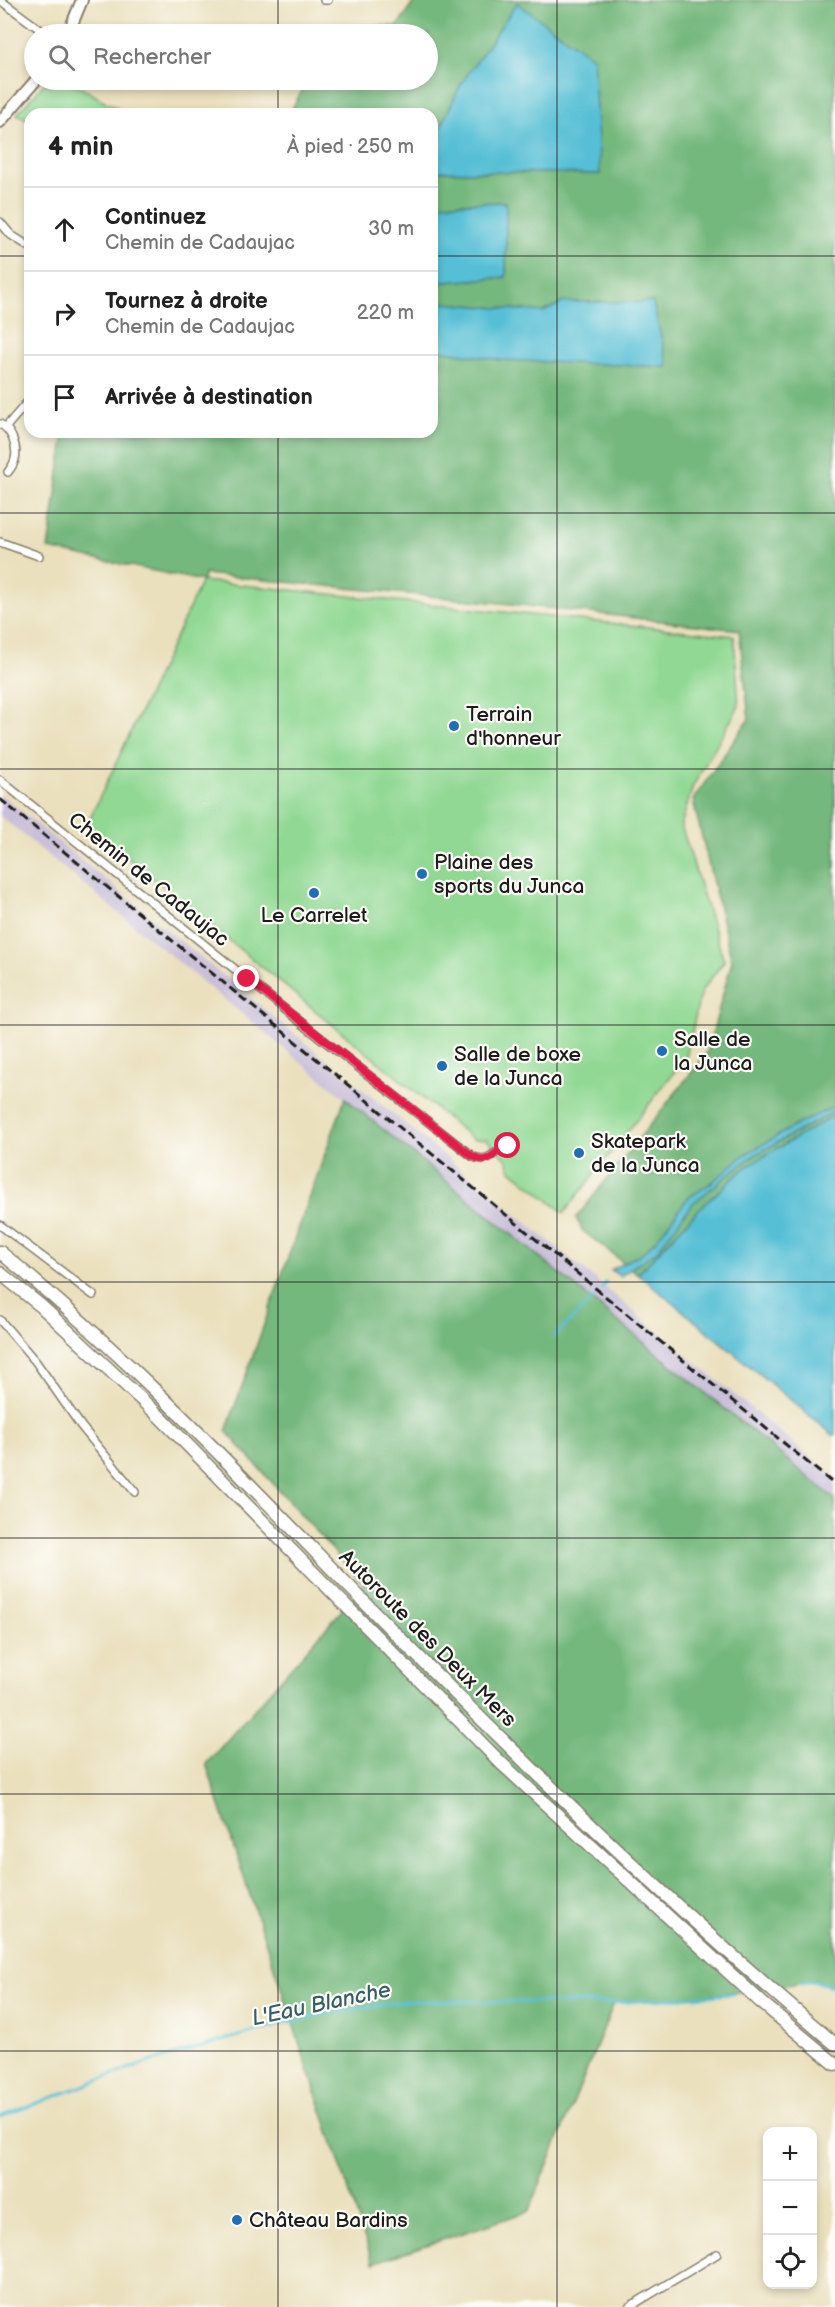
<!DOCTYPE html>
<html lang="fr">
<head>
<meta charset="utf-8">
<style>
  :root { --surface:#fff; --page:#f2f2f2; --text:#222; --muted:#767676; --line:#e0e0e0 }
  body { margin:0; font-family:"Balsamiq Sans",sans-serif; background:var(--page); color:var(--text) }
  .controls { position:absolute; right:18px; bottom:18px; display:grid; overflow:hidden; border-radius:12px; box-shadow:0 3px 9px #0003 }
  .controls button { width:54px; height:54px; display:grid; place-items:center; padding:0; border:0; border-bottom:2px solid var(--line); background:var(--surface); color:var(--text); font:30px sans-serif }
  .stop { position:absolute; width:18px; height:18px; margin:-14px; border:4px solid #e11d48; border-radius:50%; background:#fff }
  .stop.end { background:#e11d48; border-color:#fff; box-shadow:0 2px 6px #0008 }
  .list { margin:0; padding:0; list-style:none }
  h2 { display:flex; justify-content:space-between; align-items:center; height:78px; margin:0; padding:0 24px; font-size:26px }
  h2 small { font-size:20px; font-weight:400; color:var(--muted) }
  .list li { display:grid; grid-template-columns:39px 1fr auto; gap:18px; align-items:center; box-sizing:border-box; height:84px; padding:0 24px; border-top:2px solid var(--line) }
  .list b { display:block; font-size:22px; white-space:nowrap }
  .list p { margin:0; font-size:20px; white-space:nowrap; color:var(--muted) }
  .list em { font-size:20px; font-style:normal; color:var(--muted) }
  .icon { flex:none; width:33px; height:33px; fill:none; stroke:currentColor; stroke-width:2; stroke-linecap:round; stroke-linejoin:round }
  .map { position:relative; flex:none; width:835px; height:2307px; overflow:hidden }
  .search { position:absolute; background:var(--surface); box-shadow:0 3px 9px #0003; left:24px; top:24px; width:414px; height:66px; display:flex; align-items:center; gap:15px; box-sizing:border-box; padding:0 21px; border-radius:33px; color:var(--muted); font-size:22px }
  .panel { position:absolute; background:var(--surface); box-shadow:0 3px 9px #0003; left:24px; top:108px; width:414px; height:330px; border-radius:18px }
  .map>svg:first-child { display:block }
</style>
</head>
<body>
<div class="map">
<svg width="835" height="2307" viewBox="0 0 835 2307">
  <rect width="100%" height="100%" fill="#fdfcf7"/>
  <filter id="ink" filterUnits="userSpaceOnUse"><feTurbulence type="fractalNoise" baseFrequency=".0167" numOctaves="2"/><feDisplacementMap in="SourceGraphic" scale="12" xChannelSelector="R" yChannelSelector="G"/><feConvolveMatrix kernelMatrix="1 2 1 2 8 2 1 2 1" color-interpolation-filters="sRGB"/></filter>
  <filter id="wash" filterUnits="userSpaceOnUse"><feTurbulence type="fractalNoise" baseFrequency=".008" numOctaves="4" result="noise"/><feDisplacementMap in="SourceGraphic" scale="24" xChannelSelector="R" yChannelSelector="G"/><feGaussianBlur stdDeviation="1.35" result="paint"/><feColorMatrix in="noise" values="0 0 0 0 0 0 0 0 0 0 0 0 0 0 0 0 0 1.4 0 .05"/><feComposite in="paint" operator="in"/></filter>
  <g filter="url(#wash)">
    <rect width="100%" height="100%" fill="#eae0bd"/>
    <path fill="#c9bfd8" d="M0 794 555 1246 835 1478V1499L0 816Z"/>
    <path fill="#90d893" stroke="#567a58" stroke-width="1.5" d="M46 80H68L127 114H30V121L17 114 46 82Z
      M202 581 734 636 739 706 693 786 681 825 724 961 701 992 686 1057 564 1213 512 1171 509 1167 508 1161 486 1139H473L215 929 207 919 192 910 100 836 90 839 83 833Z"/>
    <path fill="#74b87d" stroke="#486a4c" stroke-width="1.5" d="M415 0H835V1115L747 1166 699 1209 638 1274 583 1231 576 1218 707 1053 732 961 693 800 749 719 739 630 522 605 205 574 202 581 48 549 65 432H432V349L501 360 564 302 543 312 432 302V283L506 277V202L432 204V171L600 174 461 84 432 146V114H289L308 80H428V34H332L337 26H398Z
      M345 1098 835 1499V1987L814 1981 717 1995 614 2003 529 2211 373 2263 206 1764 364 1585 226 1431Z"/>
    <path fill="#57bfd5" stroke="#3a6e78" stroke-width="1.5" d="M517 3 593 58 600 174 432 171V146L461 84Z
      M506 202V277L432 283V204Z
      M432 302 543 312 564 302H653L668 367 501 360 432 349Z
      M835 1106V1111L750 1158 692 1204 657 1251 620 1276 611 1270 642 1253 656 1240 688 1198 711 1183 744 1155 798 1124Z
      M835 1115V1435H833L638 1274 699 1209 747 1166Z"/>
    <g fill="none" stroke-linecap="round" stroke-linejoin="round">
      <path stroke="#57bfd5" stroke-width="3" d="M602 1288 606 1282
        M554 1337 594 1298
        M801 1983 814 1981 835 1987
        M0 2117 136 2066 252 2032 320 2015 405 2001 614 2003 734 1994"/>
    </g>
  </g>
  <g filter="url(#ink)">
    <g fill="none" stroke-linecap="round" stroke-linejoin="round">
      <defs>
        <path id="street" d="M0 0 46 34
          M324 0H328
          M84 80 87 81
          M0 222 11 235 30 247
          M0 424C11 429 18 447 15 459 14 464 11 468 8 472
          M6 427 30 399
          M0 542 39 556
          M0 780 308 1028 472 1156C489 1165 494 1150 508 1146
          M0 1225 93 1295
          M0 1320 36 1362 81 1426 135 1492
          M629 2307 717 2254"/>
        <path id="secondary" d="M68 34 82 0
          M0 122 36 80"/>
        <path id="highway" d="M0 1252C137 1363 256 1492 379 1617 526 1765 675 1910 835 2044
          M0 1273 41 1306 158 1415 501 1763 761 2002 835 2064"/>
      </defs>
      <use href="#street" stroke="#837e6c" stroke-width="10"/>
      <use href="#secondary" stroke="#837e6c" stroke-width="14"/>
      <use href="#highway" stroke="#837e6c" stroke-width="15"/>
      <use href="#street" stroke="#fff" stroke-width="7"/>
      <use href="#secondary" stroke="#fff" stroke-width="10"/>
      <use href="#highway" stroke="#fff" stroke-width="12"/>
      <path stroke="#1c1c1c" stroke-width="3" stroke-dasharray="9 4.5" stroke-linecap="butt" d="M0 799 835 1485"/>
    </g>
  </g>
  <g fill="none" stroke-linecap="round" stroke-linejoin="round" filter="url(#ink)">
    <path stroke="#e11d48" stroke-width="8" d="M247 979 472 1156C492 1166 493 1150 508 1146"/>
  </g>
  <path fill="none" stroke="#1c1c1c" stroke-width="1.5" stroke-opacity="0.55" d="M278 0V34M557 0V2307M278 80V114M0 256H30M432 256H835M278 432V2307M0 513H835M0 769H835M0 1025H835M0 1282H835M0 1538H835M0 1794H835M0 2051H835"/>
  <g fill="#1f6fb2" stroke="#fdfcf7" stroke-width="2">
    <circle cx="454" cy="726" r="6"/>
    <circle cx="422" cy="874" r="6"/>
    <circle cx="314" cy="893" r="6"/>
    <circle cx="662" cy="1051" r="6"/>
    <circle cx="442" cy="1066" r="6"/>
    <circle cx="579" cy="1153" r="6"/>
    <circle cx="237" cy="2220" r="6"/>
  </g>
  <g text-anchor="middle" stroke-width="4.5" stroke-linejoin="round" paint-order="stroke">
    <g font-size="21" fill="#1c1c1c" stroke="#fdfcf7" text-anchor="start">
      <text x="466" y="721">Terrain<tspan x="466" dy="24">d'honneur</tspan></text>
      <text x="434" y="869">Plaine des<tspan x="434" dy="24">sports du Junca</tspan></text>
      <text x="314" y="922" text-anchor="middle">Le Carrelet</text>
      <text x="674" y="1046">Salle de<tspan x="674" dy="24">la Junca</tspan></text>
      <text x="454" y="1061">Salle de boxe<tspan x="454" dy="24">de la Junca</tspan></text>
      <text x="591" y="1148">Skatepark<tspan x="591" dy="24">de la Junca</tspan></text>
      <text x="249" y="2227">Château Bardins</text>
    </g>
    <g font-size="21" fill="#1c1c1c" stroke="#fdfcf7">
      <text transform="translate(149 879) rotate(39)" y="7">Chemin de Cadaujac</text>
      <text transform="translate(428 1638) rotate(45)" y="7">Autoroute des Deux Mers</text>
    </g>
    <g font-size="22" font-style="italic" fill="#345d66" stroke="#fdfcf7">
      <text transform="translate(321 2003) rotate(-12)" y="8">L'Eau Blanche</text>
    </g>
  </g>
</svg>
<div class="controls">
<button>+</button>
<button>−</button>
<button><svg class="icon" aria-label="locate" viewBox="0 0 24 24"><circle cx="12" cy="12" r="6"/><path d="M12 2v4M12 18v4M2 12h4M18 12h4"/></svg></button>
</div>
<div class="stop" style="left:508px;top:1146px"></div>
<div class="stop end" style="left:247px;top:979px"></div>
<div class="search"><svg class="icon" aria-label="search" viewBox="0 0 24 24"><circle cx="10" cy="10" r="6"/><path d="M15 15l6 6"/></svg>Rechercher</div>
<section class="panel">
<h2>4 min<small>À pied · 250 m</small></h2>
<ul class="list">
<li><svg class="icon" aria-label="ahead" viewBox="0 0 24 24"><path d="M12 20V5M6 11l6-6 6 6"/></svg><div><b>Continuez</b><p>Chemin de Cadaujac</p></div><em>30 m</em></li>
<li><svg class="icon" aria-label="right" viewBox="0 0 24 24"><path d="M7 20v-9h11M14 6l5 5-5 5"/></svg><div><b>Tournez à droite</b><p>Chemin de Cadaujac</p></div><em>220 m</em></li>
<li><svg class="icon" aria-label="arrive" viewBox="0 0 24 24"><path d="M6 21V4h12l-3 4 3 4H6"/></svg><div><b>Arrivée à destination</b></div></li>
</ul>
</section>
</div>
</body>
</html>
